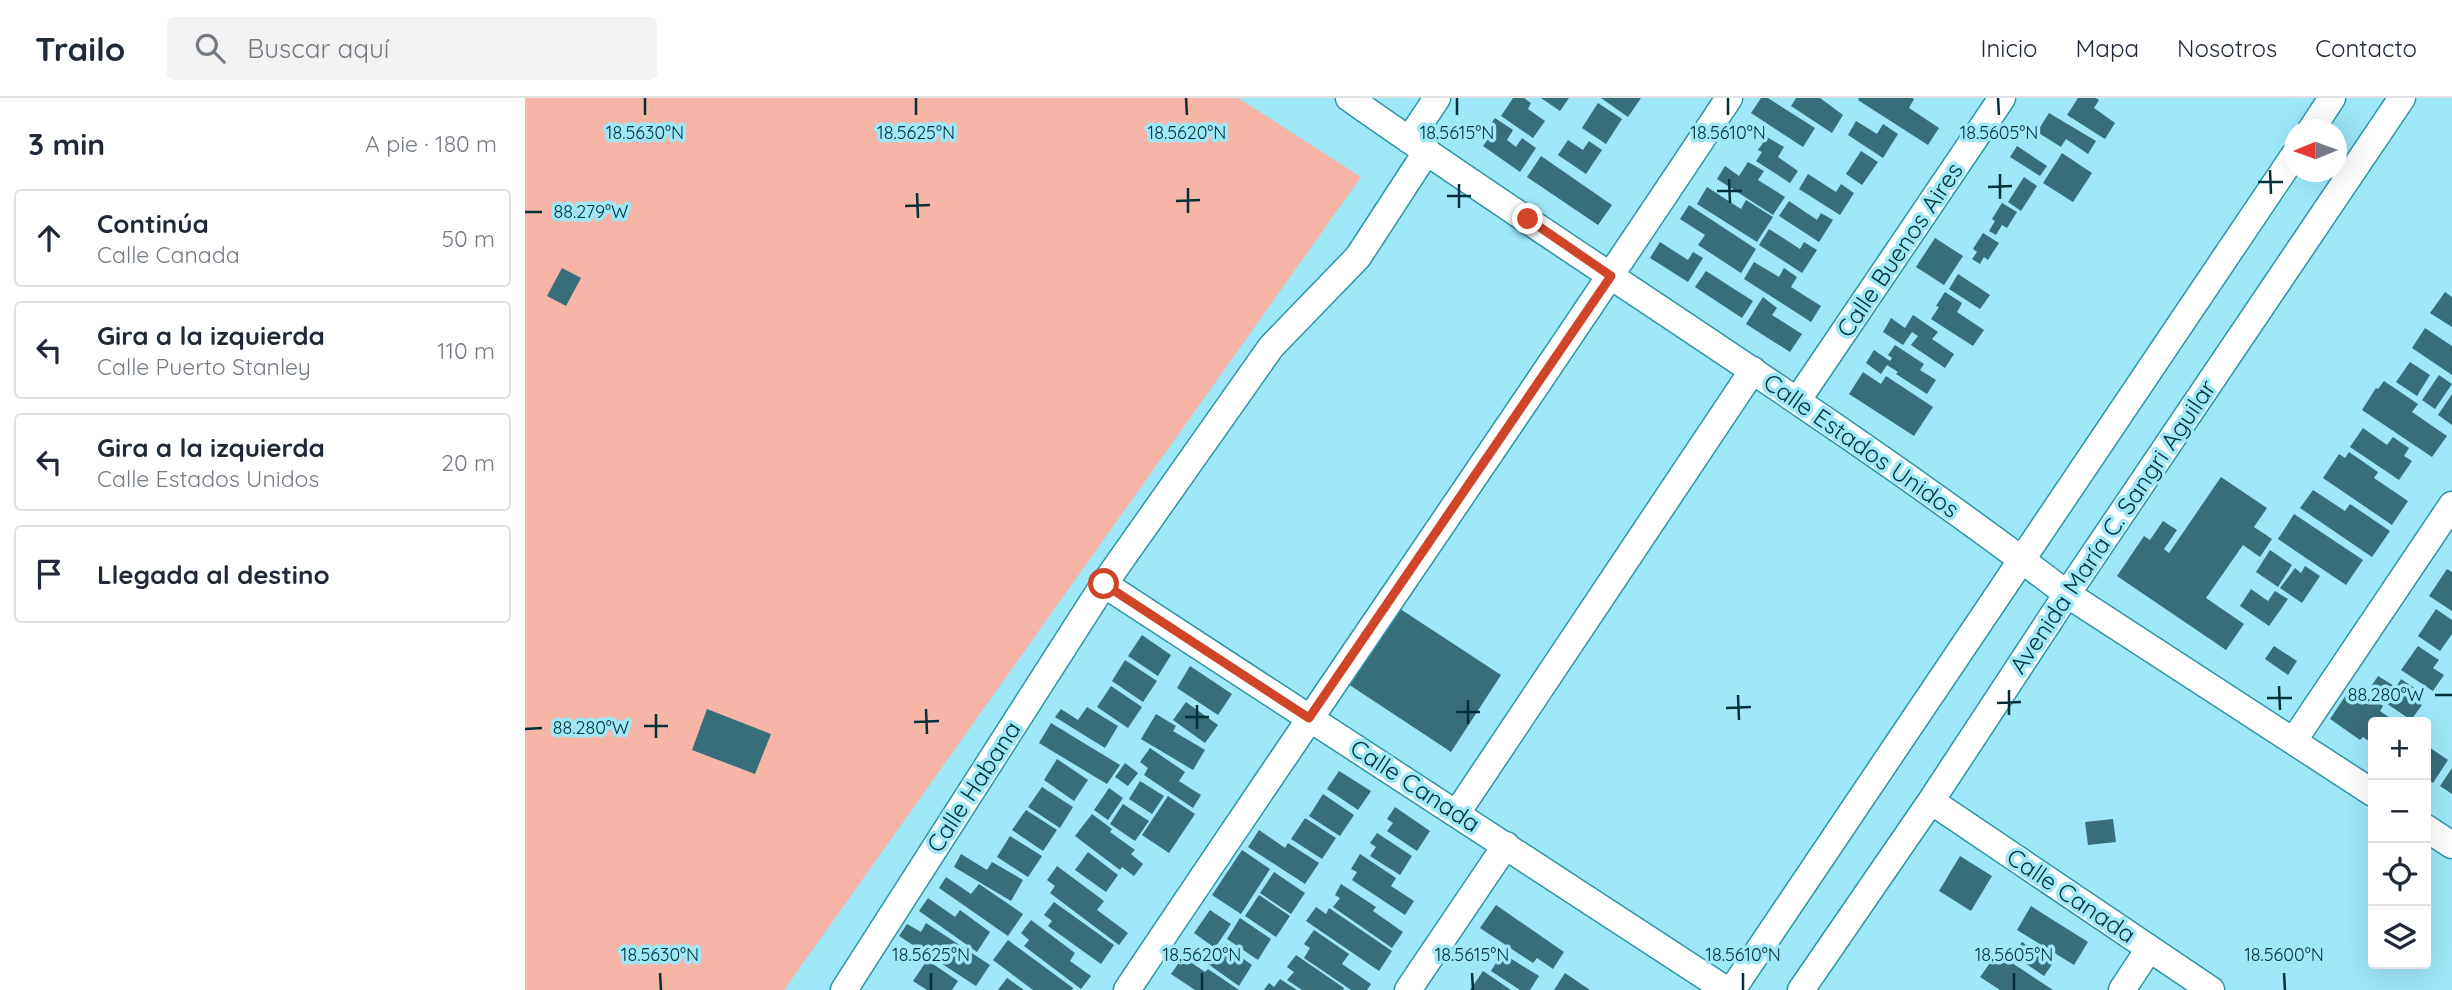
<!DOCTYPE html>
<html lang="es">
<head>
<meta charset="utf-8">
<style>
  :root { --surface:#fff; --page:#f2f2f3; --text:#1f2937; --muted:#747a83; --line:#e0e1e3 }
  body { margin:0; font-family:Quicksand,sans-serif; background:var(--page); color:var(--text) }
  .controls { position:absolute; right:21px; bottom:21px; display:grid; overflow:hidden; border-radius:7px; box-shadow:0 7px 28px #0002 }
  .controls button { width:63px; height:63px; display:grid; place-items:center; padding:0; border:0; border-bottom:2px solid var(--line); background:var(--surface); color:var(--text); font:35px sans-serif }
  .compass { position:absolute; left:1759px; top:21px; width:63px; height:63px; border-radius:50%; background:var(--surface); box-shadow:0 7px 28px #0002; rotate:269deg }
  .stop { position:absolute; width:21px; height:21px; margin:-16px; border:5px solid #d04528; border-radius:50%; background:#fff }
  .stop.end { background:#d04528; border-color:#fff; box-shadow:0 2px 7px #0008 }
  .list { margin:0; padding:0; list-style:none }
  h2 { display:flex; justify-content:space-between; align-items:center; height:91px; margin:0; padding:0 28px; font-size:30px }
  h2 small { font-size:23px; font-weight:400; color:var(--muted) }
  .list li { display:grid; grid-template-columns:46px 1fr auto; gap:21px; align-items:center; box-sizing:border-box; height:98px; margin:0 14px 14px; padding:0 14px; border:2px solid var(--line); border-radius:7px }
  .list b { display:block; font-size:26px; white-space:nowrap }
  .list p { margin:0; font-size:23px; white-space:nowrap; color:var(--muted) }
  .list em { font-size:23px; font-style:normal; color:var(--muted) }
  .icon { flex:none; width:38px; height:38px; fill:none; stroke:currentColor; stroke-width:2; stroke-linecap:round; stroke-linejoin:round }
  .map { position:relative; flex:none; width:1927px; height:892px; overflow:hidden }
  header { display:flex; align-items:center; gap:42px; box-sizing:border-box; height:98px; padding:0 35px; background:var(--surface); border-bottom:2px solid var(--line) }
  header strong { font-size:33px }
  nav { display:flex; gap:38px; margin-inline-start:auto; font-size:24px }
  .search { width:490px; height:63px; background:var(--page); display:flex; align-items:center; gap:18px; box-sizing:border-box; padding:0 24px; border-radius:7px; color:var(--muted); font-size:26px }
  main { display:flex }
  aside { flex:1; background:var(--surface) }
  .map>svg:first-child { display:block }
</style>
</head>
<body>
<header>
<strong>Trailo</strong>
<div class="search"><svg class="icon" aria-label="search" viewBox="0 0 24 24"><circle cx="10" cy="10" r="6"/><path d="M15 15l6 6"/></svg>Buscar aquí</div>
<nav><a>Inicio</a><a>Mapa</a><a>Nosotros</a><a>Contacto</a></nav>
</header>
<main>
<aside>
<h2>3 min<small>A pie · 180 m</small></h2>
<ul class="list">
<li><svg class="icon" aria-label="ahead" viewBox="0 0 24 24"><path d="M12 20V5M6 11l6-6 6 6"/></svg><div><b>Continúa</b><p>Calle Canada</p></div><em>50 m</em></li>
<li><svg class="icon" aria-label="left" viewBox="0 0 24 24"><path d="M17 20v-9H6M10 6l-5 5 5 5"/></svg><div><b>Gira a la izquierda</b><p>Calle Puerto Stanley</p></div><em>110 m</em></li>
<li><svg class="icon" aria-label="left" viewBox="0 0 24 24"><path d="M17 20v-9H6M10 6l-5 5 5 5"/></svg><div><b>Gira a la izquierda</b><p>Calle Estados Unidos</p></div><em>20 m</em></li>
<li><svg class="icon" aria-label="arrive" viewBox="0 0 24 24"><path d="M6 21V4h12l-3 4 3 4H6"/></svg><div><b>Llegada al destino</b></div></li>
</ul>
</aside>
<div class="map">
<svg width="1927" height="892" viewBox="0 0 1927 892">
  <rect width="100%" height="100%" fill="#9ee8f9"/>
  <path fill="#f6b5a6" d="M0 0H713L836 79 259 892H0Z"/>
  <path fill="#366e7a" d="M988 0H999L1006 5 1003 11 1020 23 1008 40 976 18Z
    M1016 0H1044L1035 13Z
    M1076 0H1116L1103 19Z
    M1236 0H1243L1290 30 1278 49 1226 15Z
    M1271 0H1295L1318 17 1307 35 1266 8Z
    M1334 0H1387L1389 1 1384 10 1414 30 1403 47 1333 2Z
    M1553 0H1571L1574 2 1569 10 1590 25 1580 41 1542 17Z
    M1073 5 1097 21 1081 46 1057 30Z
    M1524 15 1571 43 1563 56 1541 41 1536 49 1512 34Z
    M970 20 988 32 982 42 991 49 997 40 1011 50 995 74 958 48 966 37 961 33Z
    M1331 23 1352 36 1358 26 1373 36 1358 60 1323 37Z
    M1242 39 1259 49 1253 59 1273 73 1265 85 1231 63 1237 54 1233 52Z
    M1043 42 1058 52 1064 43 1077 52 1061 76 1033 57Z
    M1492 48 1522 68 1515 78 1485 59Z
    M1336 53 1353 64 1337 87 1321 76Z
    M1537 55 1567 75 1548 104 1518 85Z
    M1016 58 1087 107 1073 127 1002 79Z
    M1223 64 1239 73 1233 82 1260 99 1248 117 1192 81 1200 68 1214 78Z
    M1283 76 1311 94 1316 86 1329 95 1315 117 1274 91Z
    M1499 79 1512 88 1496 113 1483 104Z
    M1182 89 1216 111 1221 102 1248 119 1232 144 1172 106Z
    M1264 103 1292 122 1296 115 1308 122 1294 144 1254 118Z
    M1477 105 1492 114 1482 130 1477 127 1471 137 1464 133 1470 123 1467 121Z
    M1164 107 1231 151 1216 175 1173 147 1180 137 1155 121Z
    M1244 131 1275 151 1279 144 1292 152 1277 175 1234 147Z
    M1458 135 1474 145 1463 162 1459 159 1455 166 1447 161 1452 154 1448 151Z
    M1410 140 1438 158 1419 187 1391 169Z
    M1135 144 1163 162 1168 154 1178 160 1163 184 1125 160Z
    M1229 164 1254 179 1259 170 1272 179 1266 189 1296 208 1286 224 1219 181Z
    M37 170 56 180 41 208 22 198Z
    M1181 173 1228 203 1217 220 1170 189Z
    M1433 176 1465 197 1455 211 1424 191Z
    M1420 194 1437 205 1432 214 1459 232 1448 248 1406 221 1414 209 1411 208Z
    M1920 194 1927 199V229L1905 215Z
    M1238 199 1252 210 1247 217 1277 236 1265 254 1221 226Z
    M1388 217 1413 234 1407 241 1429 256 1420 270 1386 247 1393 238 1387 234 1378 247 1358 234 1366 220 1380 230Z
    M1900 230 1927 248V277L1887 250Z
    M1370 247 1399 266 1395 272 1411 282 1402 296 1371 276 1373 274 1362 267 1356 276 1341 265 1349 252 1365 263 1367 260 1363 257Z
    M1885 264 1905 277 1892 298 1871 284Z
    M1338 274 1356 286 1361 278 1408 309 1389 338 1324 296Z
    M1914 277 1927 286 1910 311 1897 302Z
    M1859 283 1893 306 1887 314 1922 338 1907 359 1837 312 1851 290 1853 291Z
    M1927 296V327L1913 317Z
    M1838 330 1862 347 1868 339 1884 350 1879 358 1887 363 1874 382 1825 349Z
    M1824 354 1853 374 1849 380 1883 403 1867 427 1798 380 1814 356 1820 360Z
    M1696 379 1742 410 1729 429 1747 441 1735 459 1718 447 1681 500 1719 526 1701 552 1592 478 1619 438 1625 442 1638 423 1652 432 1639 451 1644 455Z
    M1788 392 1820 413 1825 406 1865 433 1847 459 1775 410Z
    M1769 416 1838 462 1821 487 1753 441Z
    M1745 452 1767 467 1753 489 1731 474Z
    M1780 468 1795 478 1777 505 1755 490 1770 470 1776 475Z
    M1922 471 1927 474V513L1904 498Z
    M1726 491 1743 503 1750 493 1763 501 1744 528 1715 508Z
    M866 505 976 577 926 654 817 582Z
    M1911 511 1927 522V536L1915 553 1893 538Z
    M617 537 646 557 633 578 603 558Z
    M1749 548 1772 563 1763 577 1740 561Z
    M1893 548 1914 562 1908 570 1919 577 1908 593 1876 572Z
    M600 562 632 583 618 604 587 583Z
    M665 568 707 596 693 617 652 590Z
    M1853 578 1871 589 1876 581 1891 591 1886 600 1897 607 1886 622 1843 593Z
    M586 588 617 609 603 630 572 609Z
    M1827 588 1858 608 1855 613 1871 624H1848V646L1838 639 1835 642 1805 621Z
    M661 604 693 627 680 645 648 622Z
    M562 609 593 628 580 650 530 619 536 611 553 622Z
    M182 611 246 636 230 676 167 652Z
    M631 616 651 628 648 633 680 652 668 672 616 641Z
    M526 625 595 667 582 686 514 645Z
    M1901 647 1923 662 1908 685 1901 680Z
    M625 650 660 674 654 683 676 697 668 710 619 677 623 670 615 664Z
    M532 661 563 682 549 703 519 682Z
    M600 665 613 675 603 688 590 679Z
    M1927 670V696L1915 688Z
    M814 673 846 693 833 712 802 691Z
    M615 683 639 698 627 716 604 701Z
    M517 689 548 709 535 730 503 709Z
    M584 690 598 700 583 722 569 712Z
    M798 696 829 717 815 738 784 718Z
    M643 698 670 716 644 755 617 737Z
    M598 706 624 723 610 743 585 726Z
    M870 709 905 733 892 753 862 733 868 725 862 721Z
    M501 712 532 732 518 753 487 732Z
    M567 716 587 731 585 734 610 752 606 756 618 766 609 778 597 769 595 772 550 738Z
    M780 720 811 740 797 761 766 741Z
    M1588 721 1591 744 1563 747 1560 724Z
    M734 732 760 750 763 745 794 765 780 786 723 749Z
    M852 735 887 758 875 777 845 758 851 749 845 745Z
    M485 738 517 758 503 779 472 759Z
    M717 752 745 771 716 816 687 797Z
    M563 754 593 777 581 794 550 772Z
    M436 756 462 772 467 764 498 782 486 803 429 769Z
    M835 756 871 780 866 788 889 803 880 817 827 782 832 774 826 771Z
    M1435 758 1467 778 1446 813 1414 793Z
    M532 768 579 803 572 812 603 835 594 847 525 795 530 788 522 782Z
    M749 774 780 795 766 816 735 795Z
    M421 779 446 796 454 786 498 816 483 838 414 790Z
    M816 786 851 809 848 813 878 834 867 850 808 809 815 800 810 797Z
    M734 797 765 818 751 839 720 818Z
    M403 800 430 819 435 812 465 834 452 854 394 813Z
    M529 804 589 847 576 866 523 828 527 823 519 817Z
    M971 807 1039 854 1028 871 1012 860 1008 865 955 830Z
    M1506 808 1563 844 1549 867 1492 832Z
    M791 809 801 816 804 810 867 853 854 873 781 823Z
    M685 812 706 826 690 850 669 835Z
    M715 820 746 841 733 862 702 841Z
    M506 822 550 855 545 863 566 878 556 891 499 848 504 842 496 835Z
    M401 825 465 867 451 888 374 838 382 826 396 834Z
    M789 832 824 856 817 866 846 886 842 892H826L779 860 785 850 779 846Z
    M483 842 548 890 547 892H508L468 862Z
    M1497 844 1528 865 1519 878 1488 857Z
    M697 846 727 867 714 888 683 866Z
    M977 855 1014 878 1005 892H995L966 873Z
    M1472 855 1528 892H1475L1455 879Z
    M771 857 819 890 818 892H777L762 882 769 874 762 869Z
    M658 859 680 874 683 871 714 892H670L646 876Z
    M402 862 433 883 427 892H402L388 883Z
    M958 873 986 892H945Z
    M1040 875 1065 892H1029Z
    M482 880 499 892H473Z
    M755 881 772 892H739L744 885 749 889Z"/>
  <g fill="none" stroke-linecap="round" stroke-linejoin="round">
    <defs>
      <path id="street" d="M824 0C1062 168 1311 319 1542 496L1848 695
        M1786 32 1807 0
        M884 42 912 0
        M1272 303 1477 0
        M579 486 1201 892
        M1769 642 1927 407
        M1406 703 1686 892
        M932 715 1228 272
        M1901 730 1927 747
        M319 892 579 486 746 249 833 159 902 53
        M602 892C801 594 1006 299 1204 0
        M883 892 981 747
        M1207 892 1770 56
        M1276 892 1406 703 1542 496 1877 0
        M1597 892 1624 851"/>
    </defs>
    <use href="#street" stroke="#2d94a8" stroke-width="29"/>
    <use href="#street" stroke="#fff" stroke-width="26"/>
  </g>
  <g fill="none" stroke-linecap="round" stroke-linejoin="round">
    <path stroke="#d04528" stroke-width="9" d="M579 486 784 620 1086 178 1003 121"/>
  </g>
  <path fill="none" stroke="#043139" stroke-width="2.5" d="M120 0V17M391 0V17M661 0 662 17M932 0V17M1203 0V17M1473 0 1474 17M1745 72 1746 96M1475 76V101M1204 81 1205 105M1733 84H1758M934 86V110M1463 89 1487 88M663 90V115M1192 93H1217M392 95 393 120M922 98H946M651 103 675 102M380 108 405 107M0 114H17M1754 588 1755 612M1484 592V617M1213 597 1214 622M1910 597H1927M1742 600H1767M943 602V626M1472 605 1496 604M672 607V631M1201 610 1226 609M401 611 402 636M931 614H955M131 616V640M660 619H684M389 624 414 623M119 628H143M0 631 17 630M135 875 136 892M406 875V892M677 875V892M947 875 948 892M1218 875V892M1489 875V892M1759 875 1760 892"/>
  <g text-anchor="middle" stroke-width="7" stroke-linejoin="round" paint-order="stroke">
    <g font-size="24" fill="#043139" stroke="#9ee8f9">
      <text transform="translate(1375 152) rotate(-56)" y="8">Calle Buenos Aires</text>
      <text transform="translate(1336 348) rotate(35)" y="8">Calle Estados Unidos</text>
      <text transform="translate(1588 429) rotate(-56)" y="8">Avenida María C. Sangri Aguilar</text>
      <text transform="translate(890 688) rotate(33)" y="8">Calle Canada</text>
      <text transform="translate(449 689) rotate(-57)" y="8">Calle Habana</text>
      <text transform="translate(1546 798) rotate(34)" y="8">Calle Canada</text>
    </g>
  </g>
  <g font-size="18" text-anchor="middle" fill="#043139" stroke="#9ee8f9" stroke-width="7" stroke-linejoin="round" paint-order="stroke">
    <text x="120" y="41">18.5630°N</text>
    <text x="391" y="41">18.5625°N</text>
    <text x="662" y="41">18.5620°N</text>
    <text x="932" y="41">18.5615°N</text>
    <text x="1203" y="41">18.5610°N</text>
    <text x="1474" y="41">18.5605°N</text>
    <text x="66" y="120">88.279°W</text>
    <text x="1861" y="603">88.280°W</text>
    <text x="66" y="636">88.280°W</text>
    <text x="135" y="863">18.5630°N</text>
    <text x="406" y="863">18.5625°N</text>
    <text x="677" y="863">18.5620°N</text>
    <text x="947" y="863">18.5615°N</text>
    <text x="1218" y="863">18.5610°N</text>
    <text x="1489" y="863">18.5605°N</text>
    <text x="1759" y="863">18.5600°N</text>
  </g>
</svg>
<div class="controls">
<button>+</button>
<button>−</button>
<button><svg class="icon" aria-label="locate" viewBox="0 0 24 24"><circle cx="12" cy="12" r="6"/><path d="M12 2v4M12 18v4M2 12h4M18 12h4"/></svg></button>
<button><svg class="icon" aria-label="layers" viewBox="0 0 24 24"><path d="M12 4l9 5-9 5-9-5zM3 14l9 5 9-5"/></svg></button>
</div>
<svg class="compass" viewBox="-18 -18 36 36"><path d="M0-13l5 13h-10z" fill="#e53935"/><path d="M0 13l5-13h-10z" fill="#747a83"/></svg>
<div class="stop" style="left:579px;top:486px"></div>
<div class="stop end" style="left:1003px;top:121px"></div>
</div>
</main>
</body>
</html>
